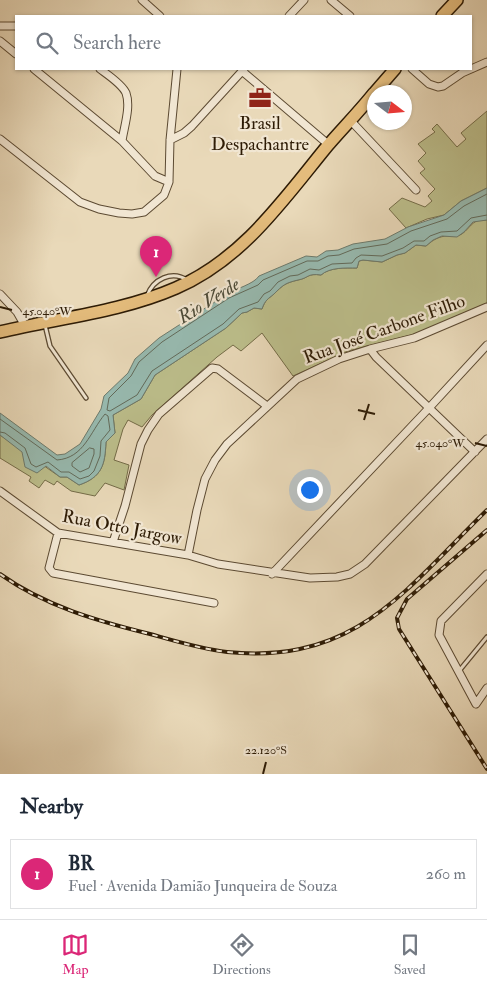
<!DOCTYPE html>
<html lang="en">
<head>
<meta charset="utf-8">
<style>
  :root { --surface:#fff; --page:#f6f6f7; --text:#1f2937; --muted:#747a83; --line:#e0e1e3; --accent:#db2777 }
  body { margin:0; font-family:"IM FELL Double Pica",serif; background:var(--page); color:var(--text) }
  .compass { position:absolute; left:367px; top:85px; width:45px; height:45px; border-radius:50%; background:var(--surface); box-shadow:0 1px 4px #0004; rotate:106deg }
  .you { position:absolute; left:309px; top:489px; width:18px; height:18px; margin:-12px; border:4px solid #fff; border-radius:50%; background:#1a73e8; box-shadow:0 0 0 8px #1a73e833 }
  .badge { display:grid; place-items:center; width:32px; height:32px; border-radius:50%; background:var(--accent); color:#fff; font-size:16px; font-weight:700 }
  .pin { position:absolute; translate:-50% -41px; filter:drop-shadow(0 1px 2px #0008) }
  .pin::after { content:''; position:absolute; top:26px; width:18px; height:15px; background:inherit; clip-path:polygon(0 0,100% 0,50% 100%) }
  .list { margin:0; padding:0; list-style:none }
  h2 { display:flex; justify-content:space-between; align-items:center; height:65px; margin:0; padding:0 20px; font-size:21px }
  h2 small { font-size:16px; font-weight:400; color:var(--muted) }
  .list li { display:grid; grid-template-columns:32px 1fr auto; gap:15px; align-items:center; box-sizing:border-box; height:70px; margin:0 10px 10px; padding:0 10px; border:1px solid var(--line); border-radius:0px }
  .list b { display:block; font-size:19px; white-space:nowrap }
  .list p { margin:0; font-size:16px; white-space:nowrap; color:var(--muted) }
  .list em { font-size:16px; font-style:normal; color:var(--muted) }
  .icon { flex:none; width:28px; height:28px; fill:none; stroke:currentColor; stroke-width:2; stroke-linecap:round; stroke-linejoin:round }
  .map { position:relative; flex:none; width:487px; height:774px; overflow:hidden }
  .search { position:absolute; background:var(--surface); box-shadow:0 1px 4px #0004; left:15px; right:15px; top:15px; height:55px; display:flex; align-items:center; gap:12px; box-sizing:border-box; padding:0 18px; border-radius:0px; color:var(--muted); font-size:19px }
  .sheet { height:145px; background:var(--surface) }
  nav { display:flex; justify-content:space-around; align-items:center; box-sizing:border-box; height:70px; border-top:1px solid var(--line); background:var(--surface); font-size:14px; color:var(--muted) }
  nav a { display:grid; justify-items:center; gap:2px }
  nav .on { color:var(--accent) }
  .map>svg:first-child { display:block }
</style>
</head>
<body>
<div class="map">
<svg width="487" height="774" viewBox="0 0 487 774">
  <rect width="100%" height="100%" fill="#e9d9b9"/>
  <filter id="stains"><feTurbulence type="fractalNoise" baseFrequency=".004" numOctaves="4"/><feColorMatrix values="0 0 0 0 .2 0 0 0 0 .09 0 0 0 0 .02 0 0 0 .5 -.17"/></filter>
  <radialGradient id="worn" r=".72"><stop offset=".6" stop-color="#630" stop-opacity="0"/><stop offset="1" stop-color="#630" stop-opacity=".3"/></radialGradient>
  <path fill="#bcbe8b" stroke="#746c48" d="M487 111V188L461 201 444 215 427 219 406 228 389 209 402 198 425 207 432 201 428 196 435 189 420 173 425 169 418 161 426 153 418 144 435 132 432 129 437 124 457 147 466 139 461 133Z
    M479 220H487V303L415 334 348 351 293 376 262 333 241 351 233 345 217 357 152 415 142 427 128 420 123 429 114 460 129 465 124 490 105 483 95 496 71 491 57 481 54 485 45 480 39 488 29 481 31 477 0 458V435L60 477H67L79 485C102 477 105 465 106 442L115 433 113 415 141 399 155 375 226 328 242 313 247 312 254 308 262 309C265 300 268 299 274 294 283 285 285 283 298 280 309 278 307 273 321 275 330 267 345 268 357 268L359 261 363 260 382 262 397 255 405 253 416 245 426 246C433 240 439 236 448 236 453 236 456 237 460 235 468 231 470 223 479 220Z"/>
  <path fill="#97bab0" stroke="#6d7a6c" d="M487 188V220L473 222 464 232 457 237 442 236 433 240 426 246 416 245 405 253 397 255 382 262 363 260 359 261 357 268C346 268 330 267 321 275 307 273 309 278 298 280 285 283 283 285 274 294 268 299 265 300 262 309L254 308 247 312 242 313 226 328 155 375 141 399 113 415 115 433 106 442C105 465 102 477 79 485L67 477H60L46 466 37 473 25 467 22 452 0 435V413L57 455 65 454 80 444 101 409 104 396 128 373 135 359 159 338 227 294C235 289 254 284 259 276L306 256 317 257 326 251 338 250 353 244 385 239 408 227 444 215 461 201Z"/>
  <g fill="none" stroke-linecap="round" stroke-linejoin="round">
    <path stroke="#626a5a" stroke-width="1" d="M487 194 464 206 447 219 411 231 387 244 354 249 339 255 328 256 318 261H307L263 280 258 285 229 298 162 342 139 362 131 376 109 398 107 410 110 411 137 395 152 371 223 324 239 309 258 302 264 294 270 291 278 282 290 276 298 275 310 269 319 270 332 264 352 263 356 258 361 255 382 256 403 248 414 241H424L430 236 441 232 457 231 471 218 487 215
      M0 419 57 460C84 458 90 432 105 414L108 416 110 430 101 441 100 456 94 471 89 476 80 479 69 472H61L48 462 36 467 31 464 25 448 5 433 0 432
      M90 448 94 449V454L89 468 80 472 72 466V463Z"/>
    <defs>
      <path id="service" d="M147 296C153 279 172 270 187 280
        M45 325 50 346 86 398
        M459 671 487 637"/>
      <path id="minor" d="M142 0 160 16
        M331 0 350 16
        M289 16 304 0
        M0 26H16
        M0 41 16 54
        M34 69 122 141 155 176 169 182
        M100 69C108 75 122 84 126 93 131 107 124 127 122 141
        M412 69 429 84 438 87 443 86 462 73 487 62
        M242 71 329 145
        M351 121 416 190
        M0 139 80 202 99 209 119 213 132 214 144 212 164 195 169 182 170 140 177 69
        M170 140 184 133 192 126 244 69
        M0 294 17 312 25 326
        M370 349 376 357 475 452
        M0 491 58 533 188 555 218 564 310 578 337 577 350 574 365 564 487 439
        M58 533 49 568 53 573 214 603
        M113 542 125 506 141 444 148 430 159 414 212 368 218 369 267 406
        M188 555 197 510 205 479 215 460 227 444 297 379 339 359 370 349 414 338 487 307
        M272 574 429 408 487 345
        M487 574 441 621 439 635 476 704 487 688"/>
      <path id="primary" d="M442 16 457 0
        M375 92 395 69
        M0 332C58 318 121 312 176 288 241 260 281 203 324 150 340 131 358 113 374 93"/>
    </defs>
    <use href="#service" stroke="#5c4a32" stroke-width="5.5"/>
    <use href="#minor" stroke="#5c4a32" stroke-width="9"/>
    <use href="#primary" stroke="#2d1b05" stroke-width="14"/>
    <use href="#service" stroke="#f1e6d2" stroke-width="3"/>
    <use href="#minor" stroke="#f1e6d2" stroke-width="7"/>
    <use href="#primary" stroke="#e4bc7c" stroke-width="11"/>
    <defs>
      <path id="rail" d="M487 530 407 599 397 618 399 629 487 769
        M0 574C45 606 97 621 150 634 175 641 201 649 227 652 355 665 405 590 487 510"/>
    </defs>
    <use href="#rail" stroke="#2d1b05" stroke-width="4"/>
    <use href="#rail" stroke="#f1e6d2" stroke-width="2" stroke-dasharray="5.5" stroke-linecap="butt"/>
  </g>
  <path fill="none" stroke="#2d1b05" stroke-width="2" d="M0 307 12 310M358 410 375 414M364 420 369 404M475 443 487 446M263 774 266 762"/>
  <defs>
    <symbol id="office-bare" viewBox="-9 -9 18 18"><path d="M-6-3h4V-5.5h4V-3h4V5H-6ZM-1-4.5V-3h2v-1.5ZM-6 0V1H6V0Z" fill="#8f2418" stroke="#f1e6d2" stroke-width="2.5" paint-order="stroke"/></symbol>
  </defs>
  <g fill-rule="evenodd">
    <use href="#office-bare" x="244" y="82" width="32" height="32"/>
  </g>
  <g text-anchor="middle" stroke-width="4.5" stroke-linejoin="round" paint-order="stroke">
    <g font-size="18" fill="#2d1b05" stroke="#f1e6d2">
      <text x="260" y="129">Brasil<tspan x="260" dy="21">Despachantre</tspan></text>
    </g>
    <g font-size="18" fill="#2d1b05" stroke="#f1e6d2">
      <text transform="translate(384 329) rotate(-20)" y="6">Rua José Carbone Filho</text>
      <text transform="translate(122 527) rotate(11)" y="6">Rua Otto Jargow</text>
    </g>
    <g font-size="19" font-style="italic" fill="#4d4b38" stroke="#f1e6d2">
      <text transform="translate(208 300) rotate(-32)" y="7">Rio Verde</text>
    </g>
  </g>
  <g font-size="12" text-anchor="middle" fill="#2d1b05" stroke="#f1e6d2" stroke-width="4.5" stroke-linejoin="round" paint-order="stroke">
    <text x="47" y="315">45.040°W</text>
    <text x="440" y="447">45.040°W</text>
    <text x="266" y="754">22.120°S</text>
  </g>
  <rect width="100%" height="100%" filter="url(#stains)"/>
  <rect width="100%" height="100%" fill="url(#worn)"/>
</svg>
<svg class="compass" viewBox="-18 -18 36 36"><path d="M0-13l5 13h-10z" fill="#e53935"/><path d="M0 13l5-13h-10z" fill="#747a83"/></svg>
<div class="you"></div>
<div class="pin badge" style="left:156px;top:277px">1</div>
<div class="search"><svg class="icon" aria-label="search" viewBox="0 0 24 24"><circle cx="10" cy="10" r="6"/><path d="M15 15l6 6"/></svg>Search here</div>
</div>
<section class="sheet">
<h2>Nearby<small></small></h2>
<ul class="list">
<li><span class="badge">1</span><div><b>BR</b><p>Fuel · Avenida Damião Junqueira de Souza</p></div><em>260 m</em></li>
</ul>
</section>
<nav>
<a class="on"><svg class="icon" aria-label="map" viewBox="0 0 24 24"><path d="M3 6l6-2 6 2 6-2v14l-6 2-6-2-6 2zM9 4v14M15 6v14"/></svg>Map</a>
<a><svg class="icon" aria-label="directions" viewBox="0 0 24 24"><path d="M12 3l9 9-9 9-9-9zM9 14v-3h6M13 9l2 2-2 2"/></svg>Directions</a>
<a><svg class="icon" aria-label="saved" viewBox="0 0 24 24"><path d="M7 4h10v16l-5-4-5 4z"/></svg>Saved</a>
</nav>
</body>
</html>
